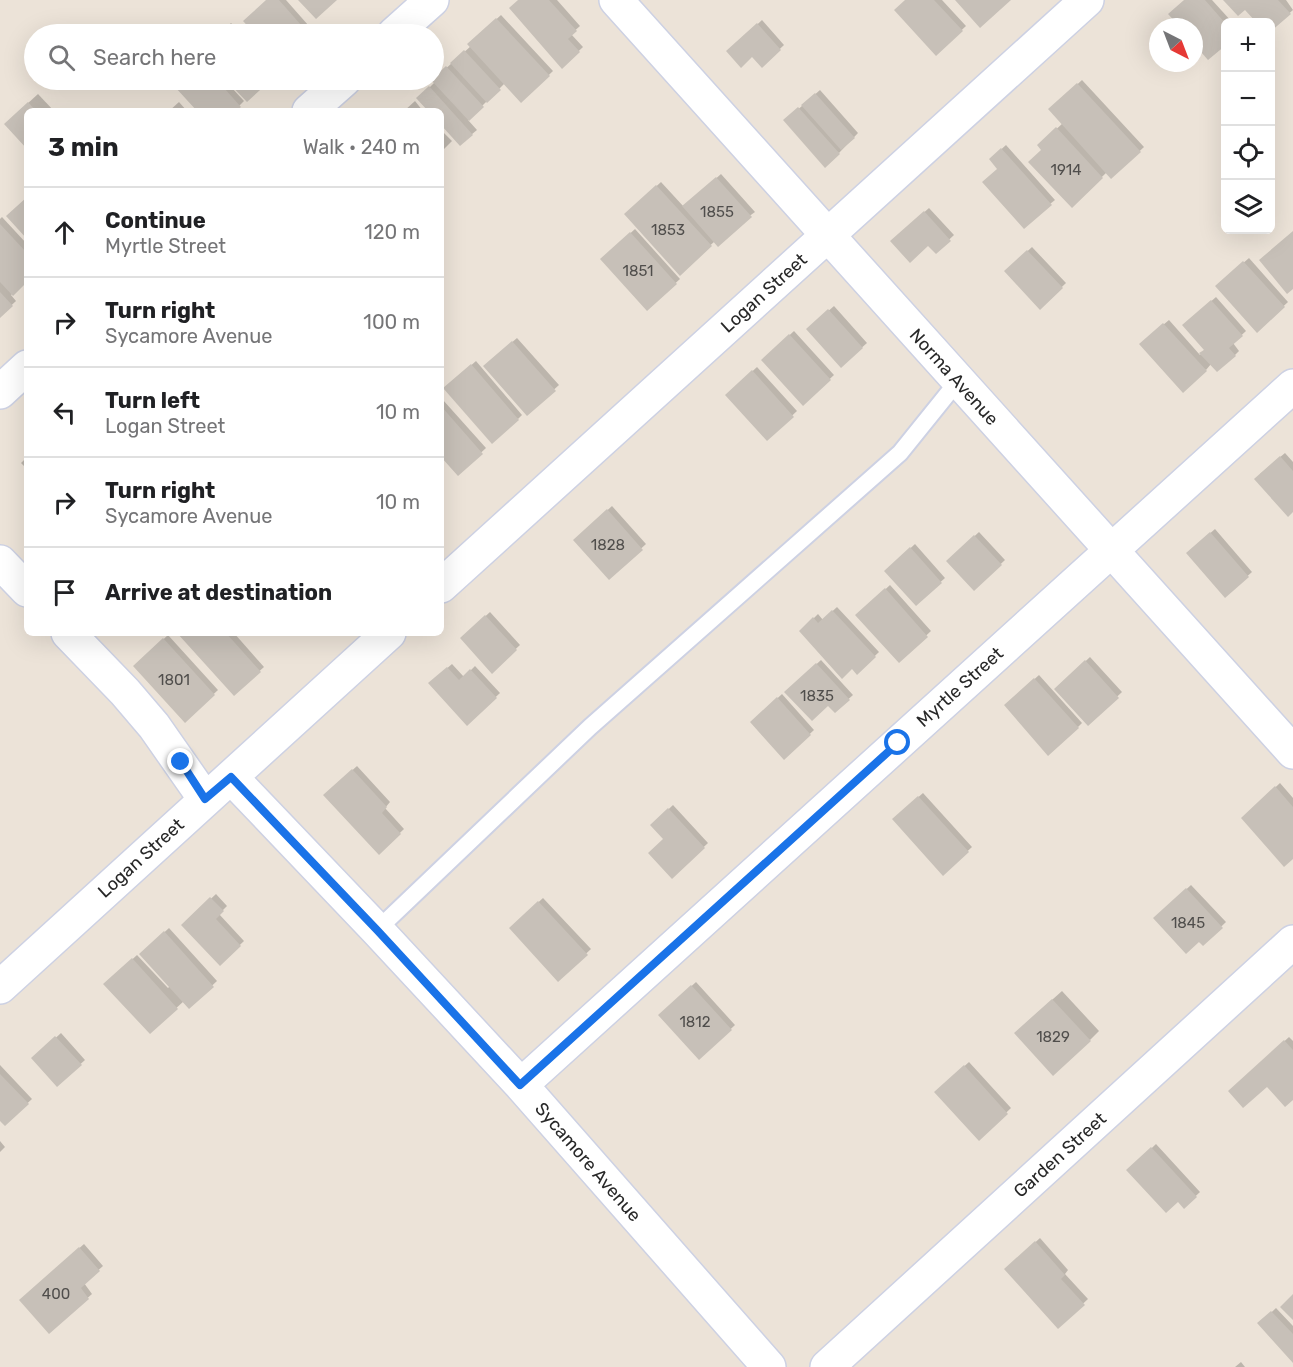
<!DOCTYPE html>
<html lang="en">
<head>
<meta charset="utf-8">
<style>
  :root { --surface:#fff; --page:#f6f6f6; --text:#202124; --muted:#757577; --line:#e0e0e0 }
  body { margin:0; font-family:Rubik,sans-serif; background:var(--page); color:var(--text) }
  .controls { position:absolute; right:18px; top:18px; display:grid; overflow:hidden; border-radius:9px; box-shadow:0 6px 24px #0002 }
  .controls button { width:54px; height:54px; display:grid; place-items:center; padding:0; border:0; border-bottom:2px solid var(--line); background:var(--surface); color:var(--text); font:30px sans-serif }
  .compass { position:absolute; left:1149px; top:18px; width:54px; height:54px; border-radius:50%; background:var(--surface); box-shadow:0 6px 24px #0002; rotate:138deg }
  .stop { position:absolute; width:18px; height:18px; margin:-14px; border:4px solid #1a73e8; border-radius:50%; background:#fff }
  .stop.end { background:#1a73e8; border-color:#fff; box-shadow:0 2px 6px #0008 }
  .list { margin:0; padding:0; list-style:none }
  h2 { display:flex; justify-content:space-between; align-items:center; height:78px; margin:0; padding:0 24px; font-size:26px }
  h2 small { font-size:20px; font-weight:400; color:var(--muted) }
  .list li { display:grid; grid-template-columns:39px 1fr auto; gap:18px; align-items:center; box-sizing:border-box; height:90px; padding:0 24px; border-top:2px solid var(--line) }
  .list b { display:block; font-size:22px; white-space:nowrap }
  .list p { margin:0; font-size:20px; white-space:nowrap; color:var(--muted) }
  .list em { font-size:20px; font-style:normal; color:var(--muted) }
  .icon { flex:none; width:33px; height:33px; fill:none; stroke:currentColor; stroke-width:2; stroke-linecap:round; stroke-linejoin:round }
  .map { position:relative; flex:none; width:1293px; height:1367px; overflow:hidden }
  .search { position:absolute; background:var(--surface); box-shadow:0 6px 24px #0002; left:24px; top:24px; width:420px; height:66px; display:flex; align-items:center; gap:15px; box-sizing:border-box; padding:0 21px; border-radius:33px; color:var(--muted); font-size:22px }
  .panel { position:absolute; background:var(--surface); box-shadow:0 6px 24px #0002; left:24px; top:108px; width:420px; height:528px; border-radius:9px }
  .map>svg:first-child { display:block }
</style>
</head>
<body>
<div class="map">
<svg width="1293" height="1367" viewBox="0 0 1293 1367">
  <rect width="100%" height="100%" fill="#ece3d8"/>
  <path fill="#0003" d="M268 0H286L316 34H257L245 21Z
    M520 0H557L580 26 571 34 583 47 563 66Z
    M907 0H942L966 26 936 54Z
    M1186 0H1212L1232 22H1226V43L1194 41V27H1182Z
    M1225 0H1286L1293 10 1270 30V22H1258L1245 8Z
    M501 15 553 71 522 101 505 83 468 120 477 130 460 144 441 123V111H430L419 98 435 82 433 80 471 46 469 44Z
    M762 20 784 45 762 66 752 55 728 52Z
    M231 23 242 34H220Z
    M185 80H269L247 100 234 86 232 88 244 101 234 111H199L177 87Z
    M1082 80 1144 147 1112 177 1107 172 1072 206 1043 150 1039 145 1063 123 1050 110Z
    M820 90 858 133 839 153 785 121Z
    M38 94 54 111H27V147L15 115Z
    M415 101 423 111H404Z
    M179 102 187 111H169Z
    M441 130 452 141 441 152Z
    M1006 145 1055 200 1050 204 995 155Z
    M721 174 755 212 715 241 680 273 626 214 661 182 684 207Z
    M929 208 954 235 936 252 928 244 892 241Z
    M2 217 27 244V280L11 295 16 301 0 316V219Z
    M635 229 680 279 647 309 602 259Z
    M1032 247 1066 283 1040 308 1006 271Z
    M1249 258 1288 302 1257 331 1217 286Z
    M1216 297 1246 331 1233 343 1239 351 1235 355 1211 364 1206 370 1145 340 1169 320 1200 355 1205 349 1184 325Z
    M834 306 867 343 841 366 808 329Z
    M794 331 834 375 803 404 763 360Z
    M517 338 559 385 527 414 489 362Z
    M476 361 522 415 518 419 450 384Z
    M757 367 797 411 767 439 727 395Z
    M443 400 486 448 458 474 441 455V401Z
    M1285 453 1293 462V510L1260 474Z
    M27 457V469L21 463Z
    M612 506 646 544 609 578 575 540Z
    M1215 529 1252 572 1225 596 1192 549Z
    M979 532 1005 560 974 589 948 561Z
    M915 544 945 578 916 604 886 571Z
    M890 585 931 631 899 661 858 615Z
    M837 607 879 652 857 673 852 667 801 631 818 614 823 620Z
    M490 612 520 645 492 671 462 638Z
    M179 633H234L264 667 234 694Z
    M168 635 218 690 185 721 135 666Z
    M1090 657 1122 692 1088 724 1056 689Z
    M821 660 853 695 835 711 828 704 786 692Z
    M452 664 464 677 475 666 500 693 467 724 430 683Z
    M1039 675 1082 723 1078 727 1006 705Z
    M782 694 814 730 784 758 752 722Z
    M357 766 390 802 385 808 404 829 379 853 325 795Z
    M1280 783 1293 798V857L1243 818Z
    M923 793 972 847 943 874 894 819Z
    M673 805 708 843 672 877 665 839 652 825Z
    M1191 885 1226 922 1203 944 1155 918Z
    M216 894 227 906 219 914 244 941 220 964 183 925Z
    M543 898 591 949 558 980 511 928Z
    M169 928 217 981 189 1007 184 1001 150 1032 106 984 137 955 168 988 170 986 141 954Z
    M696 982 735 1025 700 1058 660 1015Z
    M1062 991 1099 1031 1090 1040 1025 1024Z
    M61 1033 85 1060 57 1085 33 1059Z
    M1289 1037 1293 1041V1098L1267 1085 1230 1091Z
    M969 1062 1011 1108 979 1139 936 1092Z
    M0 1065 32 1099 5 1124 0 1118Z
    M0 1141 5 1147 0 1152Z
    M1156 1144 1200 1192 1184 1207 1178 1200 1129 1170Z
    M1040 1238 1068 1270 1065 1274 1088 1299 1058 1327 1006 1269Z
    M84 1244 103 1266 84 1283 92 1294 49 1332 25 1296Z
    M1276 1308 1293 1326V1361L1259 1324Z
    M1241 1362 1245 1367H1235Z"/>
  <path fill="#c7c0b8" d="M266 0H279L309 34H255L243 21Z
    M298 0H337L316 19Z
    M518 0H549L577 31 568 39 580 52 562 69 509 8Z
    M905 0H934L963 31 936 56 894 10Z
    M955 0H1011L980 28Z
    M1184 0H1205L1226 24V45L1208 60 1194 44V27H1180L1168 14Z
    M1223 0H1278L1291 14 1270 32V22H1256L1245 10 1238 16Z
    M496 18 550 76 521 103 467 44Z
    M757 23 781 50 762 68 752 57 741 68 726 51Z
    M464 50 501 90 487 103 450 63Z
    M446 66 484 107 469 121 431 80H434V77Z
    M183 80H217L241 107 236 111H197L175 87Z
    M226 80H271L247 102Z
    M1077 83 1141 152 1111 179 1048 109Z
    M429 86 473 135 460 146 441 125V111H428L416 98Z
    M815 93 855 138 841 150 801 105Z
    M28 102 36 111H27V149L4 124Z
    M798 107 840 154 825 168 783 120Z
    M1056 127 1103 178 1072 208 1028 162 1041 150 1037 145Z
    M1001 148 1052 205 1024 229 982 182 997 169 989 159Z
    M716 177 752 217 718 247 682 206Z
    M656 185 712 246 680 276 624 214Z
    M27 197V239L6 216Z
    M924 211 951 241 936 254 928 246 910 263 890 241Z
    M0 224 27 253V282L13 296 0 282Z
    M1293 231V289L1287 294 1259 260Z
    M630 232 677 284 647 311 600 259Z
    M1027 250 1063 288 1040 310 1004 271Z
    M1243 261 1285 307 1257 333 1215 286Z
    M0 292 13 306 0 318Z
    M1211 300 1243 336 1229 348 1236 356 1217 372 1199 353 1204 350 1182 325Z
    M828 309 863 348 841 368 806 329Z
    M1163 323 1207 371 1183 393 1139 344Z
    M789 334 831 380 803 406 761 360Z
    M512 341 556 391 527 416 483 366Z
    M471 364 519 420 492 444 443 388Z
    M752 370 794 417 767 441 725 395Z
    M441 406 483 454 458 476 441 457Z
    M1280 456 1293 471V512L1288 517 1254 479Z
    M607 509 643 550 609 580 573 540Z
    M1210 532 1249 577 1225 598 1186 553Z
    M974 535 1002 565 974 591 946 561Z
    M910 547 942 583 916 606 884 571Z
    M885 588 928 637 899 663 855 615Z
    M832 610 876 657 857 675 852 669 842 679 799 631 813 617 818 623Z
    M485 615 517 650 492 674 460 638Z
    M177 633H226L261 672 234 696Z
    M163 638 215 695 185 723 133 666Z
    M1085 660 1119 698 1088 726 1054 689Z
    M816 663 850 700 835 713 828 706 812 721 784 692Z
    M447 667 459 680 470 669 497 698 467 726 428 683Z
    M1034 678 1079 728 1048 756 1004 705Z
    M777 697 811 735 784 760 750 722Z
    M352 769 387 807 382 813 401 834 379 855 323 795Z
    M1275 786 1293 807V859L1284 867 1241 818Z
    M918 796 969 852 943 876 892 819Z
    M668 808 705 848 672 879 648 853 663 839 650 825Z
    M1186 888 1223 928 1203 946 1199 942 1186 954 1153 918Z
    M210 897 224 911 216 919 241 946 220 966 181 925Z
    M538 901 588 955 558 982 509 928Z
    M164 931 214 987 189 1009 139 954Z
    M132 958 178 1009 150 1034 103 984Z
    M691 985 732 1030 699 1060 658 1015Z
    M1052 999 1091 1041 1053 1076 1014 1033Z
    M55 1036 82 1065 57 1087 31 1058Z
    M1284 1040 1293 1050V1100L1285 1107 1267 1087 1243 1108 1228 1091Z
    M964 1065 1008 1114 979 1141 934 1092Z
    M0 1074 29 1104 5 1126 0 1121Z
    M1151 1147 1197 1197 1184 1209 1178 1202 1166 1213 1126 1170Z
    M1035 1241 1065 1275 1061 1279 1085 1305 1058 1329 1004 1269Z
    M79 1247 100 1271 81 1288 89 1299 49 1334 19 1300Z
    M1293 1294V1320L1280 1307Z
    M1271 1311 1293 1334V1363L1257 1323Z"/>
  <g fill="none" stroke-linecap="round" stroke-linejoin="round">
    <defs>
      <path id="lane" d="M377 930 590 727 900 453 958 381"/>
      <path id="street" d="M616 0 1293 752
        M394 34 432 0
        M309 111 344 80
        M0 392 27 367
        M0 562 27 590
        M441 586 1087 0
        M68 633 125 692 154 726 205 799
        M231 777 377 930 521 1085 769 1367
        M0 987 389 633
        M521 1085 1293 386
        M827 1367 1293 942"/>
    </defs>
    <use href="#lane" stroke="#cdd1e3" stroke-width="20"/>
    <use href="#street" stroke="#cdd1e3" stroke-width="36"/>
    <use href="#lane" stroke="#fff" stroke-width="16"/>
    <use href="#street" stroke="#fff" stroke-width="33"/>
  </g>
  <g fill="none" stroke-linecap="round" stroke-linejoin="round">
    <path stroke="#1a73e8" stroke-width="8" d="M181 762 205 799 231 777 377 930 520 1085 898 743"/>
  </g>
  <g text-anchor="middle" stroke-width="4.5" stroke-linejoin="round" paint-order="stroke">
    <g font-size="15" fill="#504e4c">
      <text x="1066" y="175">1914</text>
      <text x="717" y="217">1855</text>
      <text x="668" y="235">1853</text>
      <text x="638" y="276">1851</text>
      <text x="608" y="550">1828</text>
      <text x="174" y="685">1801</text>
      <text x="817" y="701">1835</text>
      <text x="1188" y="928">1845</text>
      <text x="695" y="1027">1812</text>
      <text x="1053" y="1042">1829</text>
      <text x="56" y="1299">400</text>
    </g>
    <g font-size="18" fill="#282828" stroke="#fff">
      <text transform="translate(764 293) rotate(-42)" y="6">Logan Street</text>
      <text transform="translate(954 377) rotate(48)" y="6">Norma Avenue</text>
      <text transform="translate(960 687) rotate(-42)" y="6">Myrtle Street</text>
      <text transform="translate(141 858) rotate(-42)" y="6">Logan Street</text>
      <text transform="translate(1060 1155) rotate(-42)" y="6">Garden Street</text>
      <text transform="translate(588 1162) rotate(49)" y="6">Sycamore Avenue</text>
    </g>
  </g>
</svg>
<div class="controls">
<button>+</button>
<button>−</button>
<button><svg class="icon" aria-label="locate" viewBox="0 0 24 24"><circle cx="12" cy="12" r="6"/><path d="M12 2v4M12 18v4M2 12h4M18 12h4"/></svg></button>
<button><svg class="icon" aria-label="layers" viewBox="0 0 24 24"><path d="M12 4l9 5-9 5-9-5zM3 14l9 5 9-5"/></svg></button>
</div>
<svg class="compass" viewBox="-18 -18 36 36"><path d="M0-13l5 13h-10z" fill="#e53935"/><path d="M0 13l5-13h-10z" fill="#757577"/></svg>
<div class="stop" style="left:898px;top:743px"></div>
<div class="stop end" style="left:181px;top:762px"></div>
<div class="search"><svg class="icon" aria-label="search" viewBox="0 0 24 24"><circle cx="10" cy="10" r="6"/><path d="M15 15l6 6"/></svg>Search here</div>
<section class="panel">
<h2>3 min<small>Walk · 240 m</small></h2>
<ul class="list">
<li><svg class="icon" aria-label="ahead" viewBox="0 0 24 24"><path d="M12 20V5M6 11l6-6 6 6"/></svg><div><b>Continue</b><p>Myrtle Street</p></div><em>120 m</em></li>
<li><svg class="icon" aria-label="right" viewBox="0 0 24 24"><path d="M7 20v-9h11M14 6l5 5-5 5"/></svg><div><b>Turn right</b><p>Sycamore Avenue</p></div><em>100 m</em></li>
<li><svg class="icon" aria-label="left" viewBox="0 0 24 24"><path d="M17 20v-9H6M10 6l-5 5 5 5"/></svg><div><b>Turn left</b><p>Logan Street</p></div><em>10 m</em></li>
<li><svg class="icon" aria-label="right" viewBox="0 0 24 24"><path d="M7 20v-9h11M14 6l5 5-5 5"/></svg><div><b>Turn right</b><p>Sycamore Avenue</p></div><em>10 m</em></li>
<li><svg class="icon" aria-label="arrive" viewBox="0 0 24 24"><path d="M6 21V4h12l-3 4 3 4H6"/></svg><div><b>Arrive at destination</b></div></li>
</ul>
</section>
</div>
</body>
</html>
